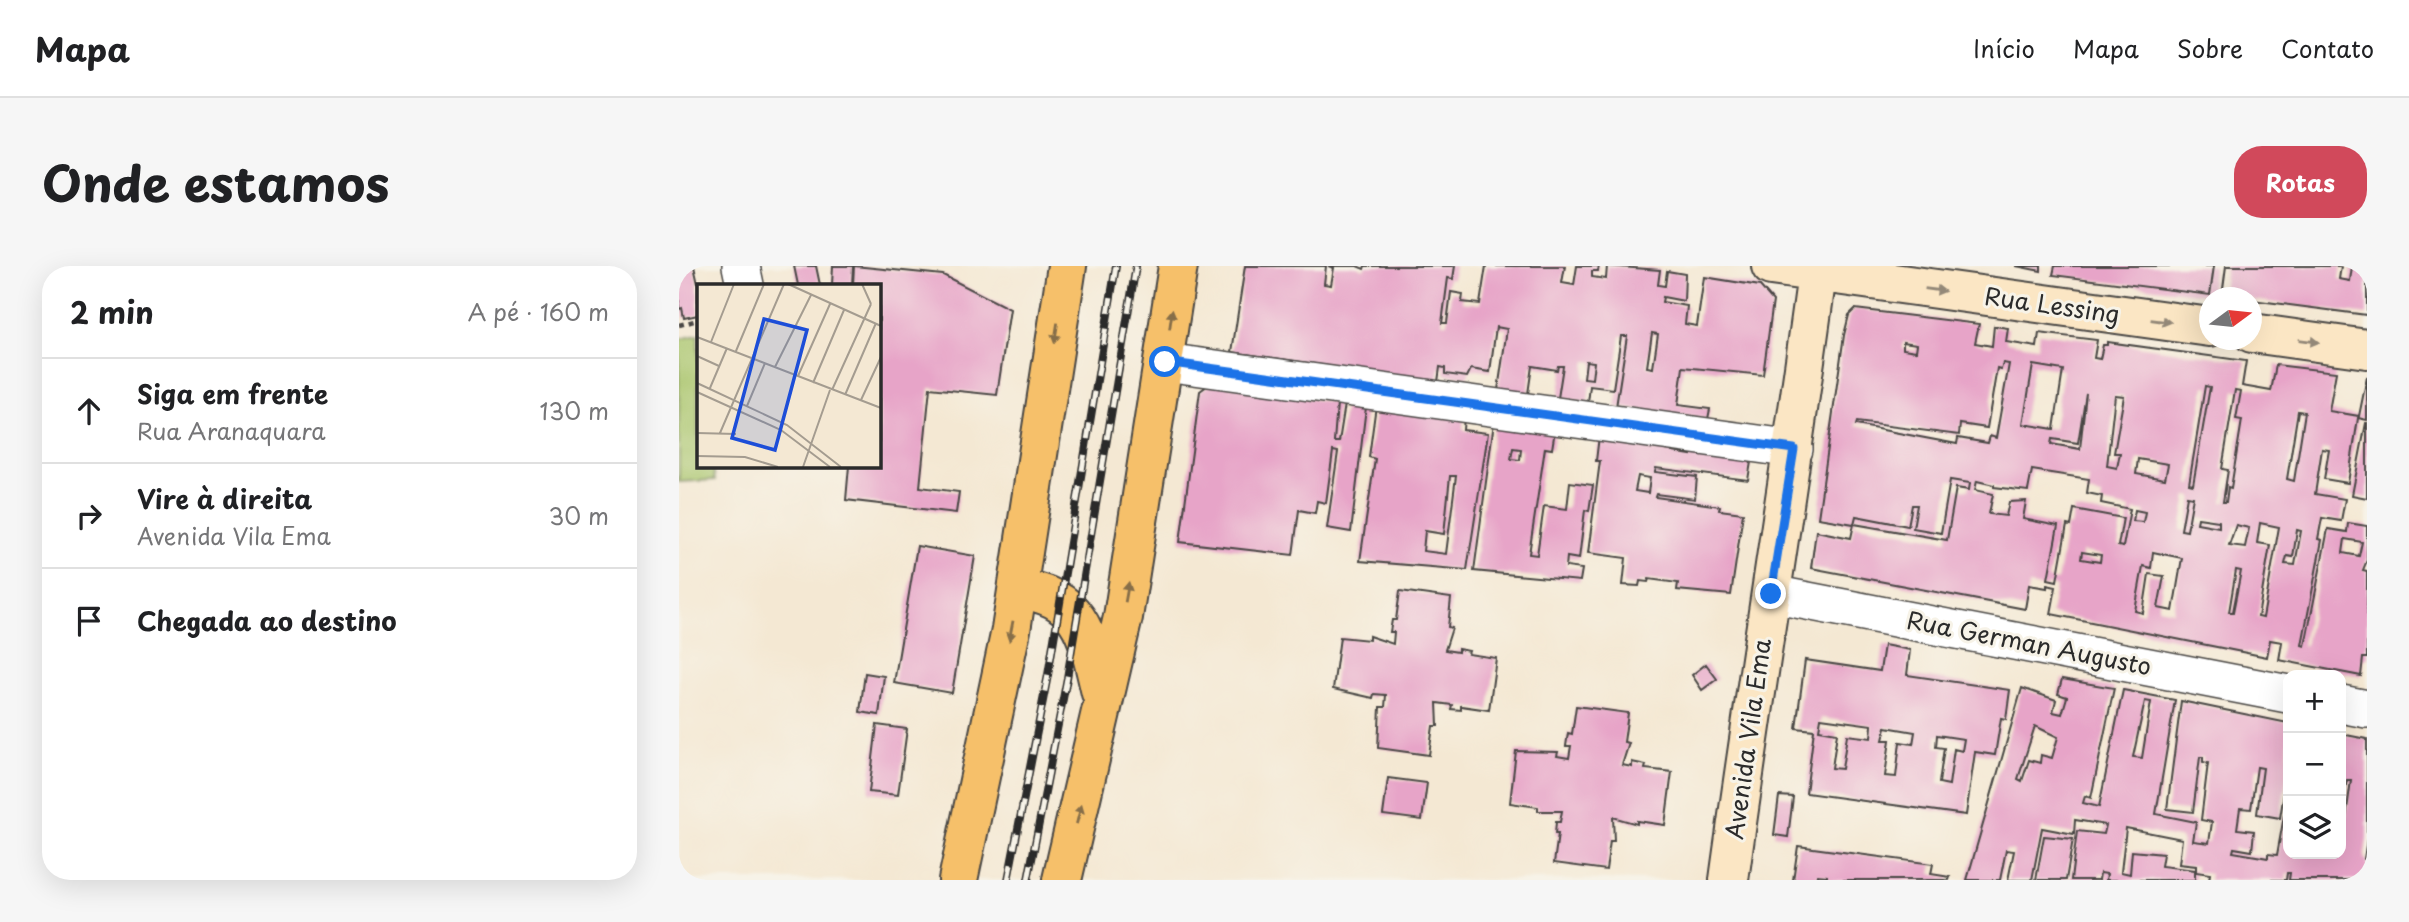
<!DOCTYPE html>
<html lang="pt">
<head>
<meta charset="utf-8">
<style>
  :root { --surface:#fff; --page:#f6f6f6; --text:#202124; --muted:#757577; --line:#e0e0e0; --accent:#d1495b }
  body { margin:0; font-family:"Playpen Sans",sans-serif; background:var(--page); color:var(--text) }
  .controls { position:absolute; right:21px; bottom:21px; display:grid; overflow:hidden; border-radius:14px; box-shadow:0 7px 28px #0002 }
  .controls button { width:63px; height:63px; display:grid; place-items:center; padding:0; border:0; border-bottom:2px solid var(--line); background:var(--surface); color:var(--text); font:35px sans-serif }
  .compass { position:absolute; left:1520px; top:21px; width:63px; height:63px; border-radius:50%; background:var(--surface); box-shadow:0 7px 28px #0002; rotate:75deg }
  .stop { position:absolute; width:21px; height:21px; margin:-16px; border:5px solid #1a73e8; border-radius:50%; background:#fff }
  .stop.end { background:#1a73e8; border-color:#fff; box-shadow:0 2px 7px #0008 }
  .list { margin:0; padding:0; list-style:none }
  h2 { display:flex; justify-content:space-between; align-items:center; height:91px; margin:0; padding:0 28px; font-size:30px }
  h2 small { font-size:23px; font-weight:400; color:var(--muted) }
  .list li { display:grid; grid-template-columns:46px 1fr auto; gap:21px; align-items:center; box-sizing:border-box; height:105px; padding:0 28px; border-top:2px solid var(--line) }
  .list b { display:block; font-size:26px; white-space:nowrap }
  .list p { margin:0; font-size:23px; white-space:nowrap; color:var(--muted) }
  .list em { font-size:23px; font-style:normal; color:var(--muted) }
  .icon { flex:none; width:38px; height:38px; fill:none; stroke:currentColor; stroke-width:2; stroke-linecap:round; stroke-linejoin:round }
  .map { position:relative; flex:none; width:1688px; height:614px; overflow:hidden; border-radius:28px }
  header { display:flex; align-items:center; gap:42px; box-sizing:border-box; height:98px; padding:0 35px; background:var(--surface); border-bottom:2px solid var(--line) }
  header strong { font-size:33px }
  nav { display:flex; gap:38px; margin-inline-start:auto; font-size:24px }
  .intro { display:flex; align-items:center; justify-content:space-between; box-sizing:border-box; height:168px; padding:0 42px }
  h1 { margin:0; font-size:49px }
  .button { padding:18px 32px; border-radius:28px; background:var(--accent); color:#fff; font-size:24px; font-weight:700 }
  main { display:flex; gap:42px; padding:0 42px }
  aside { flex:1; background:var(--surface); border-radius:28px; box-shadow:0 7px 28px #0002 }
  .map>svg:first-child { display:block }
</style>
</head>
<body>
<header>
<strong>Mapa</strong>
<nav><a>Início</a><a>Mapa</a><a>Sobre</a><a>Contato</a></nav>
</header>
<div class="intro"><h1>Onde estamos</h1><a class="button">Rotas</a></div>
<main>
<aside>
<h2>2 min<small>A pé · 160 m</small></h2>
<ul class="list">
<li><svg class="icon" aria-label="ahead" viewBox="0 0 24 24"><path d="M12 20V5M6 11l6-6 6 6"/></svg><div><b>Siga em frente</b><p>Rua Aranaquara</p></div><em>130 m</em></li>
<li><svg class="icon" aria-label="right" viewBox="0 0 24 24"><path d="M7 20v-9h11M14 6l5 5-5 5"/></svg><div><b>Vire à direita</b><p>Avenida Vila Ema</p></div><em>30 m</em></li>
<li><svg class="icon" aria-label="arrive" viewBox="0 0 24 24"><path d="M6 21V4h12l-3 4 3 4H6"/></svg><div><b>Chegada ao destino</b></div></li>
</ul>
</aside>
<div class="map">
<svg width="1688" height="614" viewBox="0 0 1688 614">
  <rect width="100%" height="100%" fill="#f7f3e8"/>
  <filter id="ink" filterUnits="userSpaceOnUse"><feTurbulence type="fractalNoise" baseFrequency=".0143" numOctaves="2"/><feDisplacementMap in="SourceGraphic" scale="14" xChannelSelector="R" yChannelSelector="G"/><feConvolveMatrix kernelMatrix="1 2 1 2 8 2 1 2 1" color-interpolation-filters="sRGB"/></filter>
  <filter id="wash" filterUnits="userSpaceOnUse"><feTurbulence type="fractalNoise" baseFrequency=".00686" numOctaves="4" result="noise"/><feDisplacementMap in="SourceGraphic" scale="28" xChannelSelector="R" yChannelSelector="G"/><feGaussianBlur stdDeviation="1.57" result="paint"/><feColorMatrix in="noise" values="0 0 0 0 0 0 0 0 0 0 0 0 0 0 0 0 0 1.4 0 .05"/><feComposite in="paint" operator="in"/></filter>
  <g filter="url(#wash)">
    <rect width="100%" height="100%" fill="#f4e8d3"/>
    <path fill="#a9c56c" stroke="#6a784c" stroke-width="2" d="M19 69V200H34L36 214 0 216V73Z"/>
    <g id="blocks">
      <path fill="#e7a4c8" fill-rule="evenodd" d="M0 0H15L19 18V49L5 52 3 42 0 43Z
        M115 0H137L141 19H119Z
        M154 0H174L173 19H153Z
        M175 0 264 9 331 43 318 129 251 122 241 221 280 226 277 247 167 234 170 200H200V19H174Z
        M566 0H647L645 18 652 19 655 2 649 0H678L685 3 686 0H776L774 13 769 12 763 57H768L772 26 784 28 783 36 801 38 807 0H886L883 17 895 19 898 0H920L919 5H913V11L927 13 928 0 981 4 979 19 986 20 988 5 1006 8 1005 35 984 31 983 36 1008 40 1006 58 1018 60 1025 11 1081 20 1094 35 1084 109 1004 101 999 139 1031 143 1029 153 937 141 948 70H942L934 123 911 120 909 137 879 132 884 100H879L878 104 853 100 849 128 819 124 828 63 817 61 811 106 792 103 788 111 766 108V102L761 101 759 116 553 86ZM973 67 979 68 974 102 968 101ZM907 95 915 96 913 113 905 112Z
        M1337 0H1362V5Z
        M1376 0H1535L1531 29 1374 9Z
        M1547 0H1662L1660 13 1671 15 1673 0H1688V49L1573 34V32L1543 30Z
        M1176 43 1300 58 1296 77 1313 80 1315 60 1329 62 1327 76 1358 81 1360 67 1418 74 1415 92 1421 93 1424 79H1428V76L1567 95 1563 120 1592 125 1597 99 1657 106 1650 145 1680 150 1688 111V154L1679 152 1669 217 1645 213 1650 184 1643 183 1636 228 1666 233 1662 255 1643 252 1639 273 1643 274 1623 379 1626 380 1649 263 1668 266 1669 257 1688 260V294L1684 304 1688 305V392H1684L1682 410 1600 394 1603 376 1591 374 1588 391 1372 348 1377 321 1368 319V322L1350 319 1346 343 1132 302 1137 265 1172 272 1175 258 1268 274 1277 222 1290 224 1291 217 1271 214 1262 267 1234 262 1238 239H1233L1229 260 1177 250 1175 258 1139 252 1165 69 1170 49ZM1224 76 1238 78 1237 85 1224 83ZM1324 97 1330 98 1317 172 1311 170 1309 177 1279 172 1278 178 1177 159 1178 156 1280 169 1281 158 1308 162 1318 102 1322 103ZM1354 99 1384 104 1375 163 1344 158ZM1526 120 1531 121 1514 219 1510 218ZM1556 124 1562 125 1557 153 1563 154 1552 222 1549 221 1547 236H1544L1549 204 1543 203ZM1407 127 1401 183 1372 178 1373 173 1399 177ZM1436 129 1445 130 1435 187H1441L1438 202 1428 200ZM1619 145 1626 146 1615 215 1608 213ZM1459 193 1489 198 1486 213 1457 208ZM1353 204 1410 213 1408 227 1423 230 1422 237 1451 243 1444 281 1439 280 1444 252 1395 243 1392 260 1388 259 1378 315 1369 313 1379 260 1344 253 1347 235 1330 236 1327 250 1310 248 1314 228 1296 224 1298 215 1315 219V221L1349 225ZM1508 230 1514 231 1508 265 1502 264ZM1456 244 1466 246 1464 256 1454 255ZM1519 252 1540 255V261L1518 257ZM1581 257 1600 261 1584 352 1579 351 1591 279 1578 277ZM1557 259 1570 262 1566 281 1550 279ZM1618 264 1622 265 1616 299 1606 298 1608 290 1614 291ZM1666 273 1683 276 1680 290 1664 287ZM1403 286 1422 289 1421 296 1402 293ZM1474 286 1503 292 1494 345 1479 342 1485 310 1470 308 1464 347 1456 345 1464 300 1472 302ZM1557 304 1562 305 1554 346H1550Z
        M532 117 658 137 655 176H660L666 138 687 141 672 266 648 262 659 186 654 185 647 237 638 235 636 247 620 244 614 289 501 276 521 125Z
        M697 139 785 150 784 164 809 167 788 304 681 295 696 193 690 191ZM771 210H777L767 288 744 285 746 265 765 268Z
        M815 156 876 164 873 183 866 182 850 288 858 289 865 240 888 243 891 216 914 219 910 245 906 244 900 293 888 291 887 301 903 303 901 315 795 305ZM834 182 842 183 841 194 832 193Z
        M1687 157H1688V232L1673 229Z
        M920 170 994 180 993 186 1012 189 1013 183 1073 190 1069 214 977 202 976 206 1018 211 1016 233 977 228 976 231 1041 240 1040 244 1064 247 1052 329 998 324 999 317 970 313 969 316 961 315 960 320 944 319 947 292 909 287 921 195H917ZM959 210 971 212 969 227 956 225Z
        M238 280 296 290 273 427 215 417Z
        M721 325 772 332 769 361 773 362 766 384 779 386V383L790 385 789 388 817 392 810 444 782 440V444L772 443 773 439 758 437 759 460H754L750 489 699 482 701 441H706L707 429 695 428 694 432 654 423 661 371 690 374V370L714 378 715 366H711L713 354H717Z
        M1205 379 1231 384 1228 409 1331 424 1327 453 1322 452 1316 489 1296 486 1287 549 1127 527 1135 464 1117 462 1126 394 1201 405ZM1142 452 1193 459 1192 472 1168 469 1163 503 1153 502 1158 467 1140 464ZM1207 461 1236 466 1234 478 1221 476 1217 511 1206 510 1211 474H1204ZM1258 469 1285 473 1283 485 1275 483 1270 519 1260 517 1265 482 1257 481Z
        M1027 398 1038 413 1023 424 1013 409Z
        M186 407 205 410 200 449 181 446Z
        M1383 413 1435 422 1412 532 1406 530 1404 537 1420 541 1444 424 1496 434 1477 548 1517 556 1514 575 1530 577 1533 556 1522 554 1529 497 1524 496V491H1521L1514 546 1488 543 1502 435 1609 457V503L1601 552 1578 548 1584 502 1578 501 1572 543 1561 542 1558 563 1575 565 1573 585 1555 582 1554 586 1589 592V588L1598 589 1605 550 1609 551V588H1662L1672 514H1668L1662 543V468L1688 473V573L1685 593 1688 594V614H1610L1611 607H1608L1607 614H1530L1531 608 1517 606V600L1500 598 1503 573 1447 562 1442 606 1451 608 1453 585 1484 588 1482 600 1516 604V614H1427L1428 608 1421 607 1420 614H1392L1398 565 1425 568 1427 559 1396 554 1395 568 1363 562 1353 614H1329L1335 585 1327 584 1321 614H1288L1343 422 1377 434 1374 446 1383 448 1388 431 1379 428ZM1466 435 1472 436 1463 492 1454 491ZM1356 460 1379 471 1373 492 1362 489 1361 497 1350 494 1343 515 1339 513Z
        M897 440 949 447 945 476 950 477 943 499 953 501V496L967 499 966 503 993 506 986 559 958 555V558L934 551 935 575H931L927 604 875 597 879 568H876L877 556H881L883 545H859V541L831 537 837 485 879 486 878 490 890 492 892 480H887L889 467 893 468Z
        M198 459 228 463 219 529 190 526Z
        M709 512 748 517 743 554 704 549Z
        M1100 530 1114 531 1109 571 1095 569Z
        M1365 570 1394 573 1387 614H1357Z
        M1119 580 1254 598 1252 608 1271 611 1270 614H1148V610L1138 609 1137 614H1114Z"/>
    </g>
  </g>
  <g filter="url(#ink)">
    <use href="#blocks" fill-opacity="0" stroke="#494744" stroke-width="2"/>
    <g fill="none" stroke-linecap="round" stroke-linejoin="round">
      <defs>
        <path id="street" d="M62 0 66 19
          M486 96 1115 183
          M1092 328 1609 428
          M1662 438 1688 443"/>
        <path id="secondary" d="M1092 0 1531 61
          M1573 67 1688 83
          M1050 614C1078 409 1112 205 1139 0"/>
        <path id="primary" d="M339 323C404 330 409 372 422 427
          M279 614 332 364 388 0
          M383 614 444 351 499 0"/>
      </defs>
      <use href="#street" stroke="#494744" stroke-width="40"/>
      <use href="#secondary" stroke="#494744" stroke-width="42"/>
      <use href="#primary" stroke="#494744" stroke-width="42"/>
      <path stroke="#494744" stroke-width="4.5" stroke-dasharray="5 5" stroke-linecap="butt" d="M0 59 19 54"/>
      <use href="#street" stroke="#fff" stroke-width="37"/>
      <use href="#secondary" stroke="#fbe6c4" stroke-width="38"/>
      <use href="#primary" stroke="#f6c06b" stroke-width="38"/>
      <defs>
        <path id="rail" d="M329 614 369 409 437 0
          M349 614 388 412 457 0"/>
      </defs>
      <use href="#rail" stroke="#2b2b2b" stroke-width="8"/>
      <use href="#rail" stroke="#f7f3e8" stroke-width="5" stroke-dasharray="16" stroke-linecap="butt"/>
    </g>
    <defs><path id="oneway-solid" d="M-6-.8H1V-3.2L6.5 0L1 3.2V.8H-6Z" transform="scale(1.75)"/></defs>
    <g fill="#938878">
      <use href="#oneway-solid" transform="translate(1256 24) rotate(8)"/>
      <use href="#oneway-solid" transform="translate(1482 55) rotate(8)"/>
      <use href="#oneway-solid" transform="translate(1630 75) rotate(8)"/>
    </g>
    <g fill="#866e48">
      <use href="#oneway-solid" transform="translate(492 53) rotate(-82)"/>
      <use href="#oneway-solid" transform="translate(377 67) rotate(99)"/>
      <use href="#oneway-solid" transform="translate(448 326) rotate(-80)"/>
      <use href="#oneway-solid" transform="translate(332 365) rotate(101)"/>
      <use href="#oneway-solid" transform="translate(400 548) rotate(-76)"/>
    </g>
  </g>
  <g fill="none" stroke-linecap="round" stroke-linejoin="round" filter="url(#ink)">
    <path stroke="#1a73e8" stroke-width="9" d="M486 96 1115 183 1092 328"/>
  </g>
  <g text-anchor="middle" stroke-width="6" stroke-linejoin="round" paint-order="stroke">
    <g font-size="24" fill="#2b2b2b" stroke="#f7f3e8">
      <text transform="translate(1373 40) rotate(8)" y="8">Rua Lessing</text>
      <text transform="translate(1350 378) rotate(11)" y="8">Rua German Augusto</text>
      <text transform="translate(1070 473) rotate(-82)" y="8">Avenida Vila Ema</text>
    </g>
  </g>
  <g transform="translate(18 18)">
    <rect width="184" height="184" fill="#f4e8d3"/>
    <path fill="none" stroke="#a49c90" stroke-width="2" d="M91 0 184 42M165 0 174 20M0 53 184 124M14 58 37 0M39 67 67 0M0 72 22 82M78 83 114 11M101 92 133 20M0 99 90 141 144 183M116 99 147 26M13 104 30 64M135 106 174 20M0 108 84 146 133 183M148 111 179 39M164 116 184 73M50 122 68 79M0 149 39 150M23 149 87 0M0 172 48 173 81 183M106 183 133 106"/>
    <path fill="#1d4ed8" fill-opacity="0.15" stroke="#1d4ed8" stroke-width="3.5" d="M67 35 110 46 78 166 35 154Z"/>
    <rect width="184" height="184" fill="none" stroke="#2b2b2b" stroke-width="3.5"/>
  </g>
</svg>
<div class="controls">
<button>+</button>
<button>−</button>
<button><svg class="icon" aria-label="layers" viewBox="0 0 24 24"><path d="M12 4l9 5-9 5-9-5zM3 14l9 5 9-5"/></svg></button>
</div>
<svg class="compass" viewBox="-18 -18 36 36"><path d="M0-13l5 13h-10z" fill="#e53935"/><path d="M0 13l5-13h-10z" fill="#757577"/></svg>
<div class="stop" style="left:486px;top:96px"></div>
<div class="stop end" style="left:1092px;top:328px"></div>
</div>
</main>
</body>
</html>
